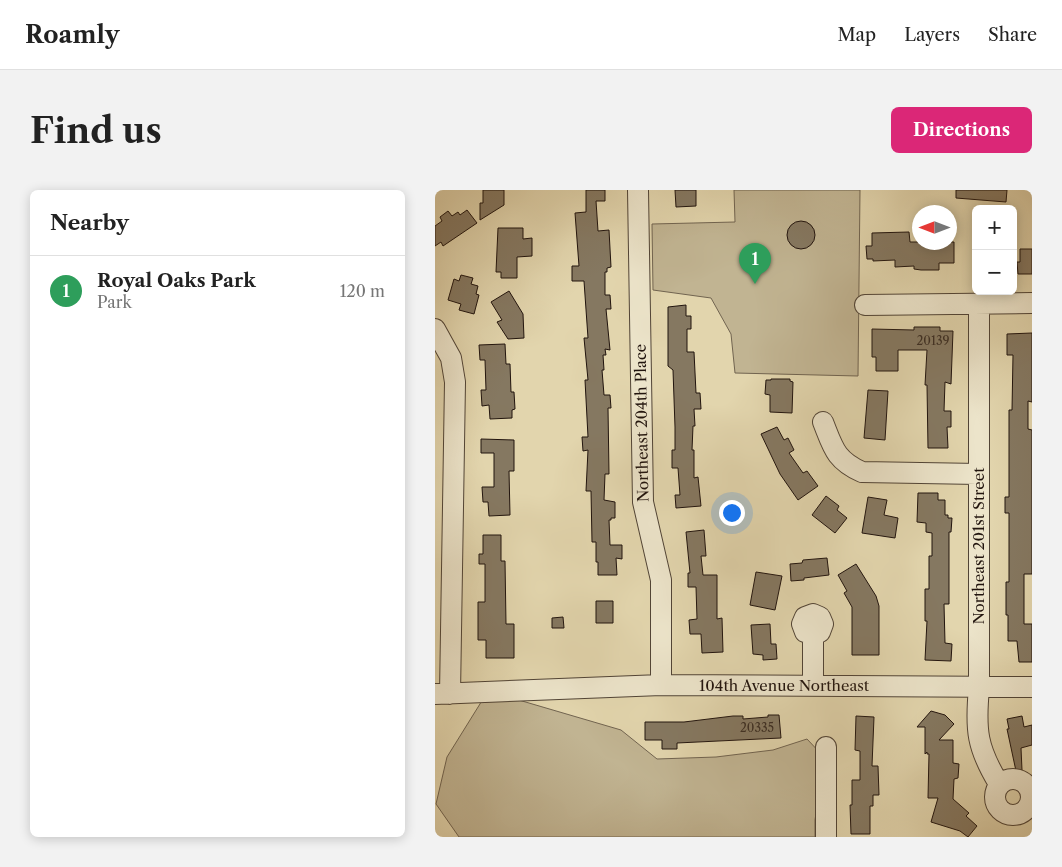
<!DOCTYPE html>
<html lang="en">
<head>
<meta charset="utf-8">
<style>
  :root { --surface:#fff; --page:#f2f2f2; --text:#222; --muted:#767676; --line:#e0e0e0; --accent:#db2777 }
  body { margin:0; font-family:"Libre Caslon Text",serif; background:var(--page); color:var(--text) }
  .controls { position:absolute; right:15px; top:15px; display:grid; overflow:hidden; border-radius:8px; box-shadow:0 2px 12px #0003 }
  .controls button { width:45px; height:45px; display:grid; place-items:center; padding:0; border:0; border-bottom:1px solid var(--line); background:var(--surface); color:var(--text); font:25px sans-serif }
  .compass { position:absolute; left:477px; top:15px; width:45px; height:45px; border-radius:50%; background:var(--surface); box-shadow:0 2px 12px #0003; rotate:270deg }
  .you { position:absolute; left:296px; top:322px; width:18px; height:18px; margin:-12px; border:4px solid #fff; border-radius:50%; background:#1a73e8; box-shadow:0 0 0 8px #1a73e833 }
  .badge { display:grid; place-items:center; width:32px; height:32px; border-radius:50%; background:var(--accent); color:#fff; font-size:16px; font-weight:700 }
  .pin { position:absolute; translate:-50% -41px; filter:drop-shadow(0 1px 2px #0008) }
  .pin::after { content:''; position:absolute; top:26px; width:18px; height:15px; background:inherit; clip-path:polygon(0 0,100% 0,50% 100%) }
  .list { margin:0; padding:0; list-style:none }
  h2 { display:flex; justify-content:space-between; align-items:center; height:65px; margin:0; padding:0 20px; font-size:21px }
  h2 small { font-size:16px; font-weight:400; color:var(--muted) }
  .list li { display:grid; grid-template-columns:32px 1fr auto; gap:15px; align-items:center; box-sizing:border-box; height:70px; padding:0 20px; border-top:1px solid var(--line) }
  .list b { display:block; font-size:19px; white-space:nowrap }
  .list p { margin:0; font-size:16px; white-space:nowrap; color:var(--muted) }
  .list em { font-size:16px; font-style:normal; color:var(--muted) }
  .map { position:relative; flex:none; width:597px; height:647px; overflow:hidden; border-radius:8px }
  header { display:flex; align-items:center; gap:30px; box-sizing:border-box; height:70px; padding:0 25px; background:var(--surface); border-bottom:1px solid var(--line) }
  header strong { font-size:24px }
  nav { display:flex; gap:28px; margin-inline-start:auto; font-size:18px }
  .intro { display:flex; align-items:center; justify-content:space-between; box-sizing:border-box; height:120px; padding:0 30px }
  h1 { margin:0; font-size:35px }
  .button { padding:12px 22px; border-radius:8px; background:var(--accent); color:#fff; font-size:18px; font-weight:700 }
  main { display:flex; gap:30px; padding:0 30px }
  aside { flex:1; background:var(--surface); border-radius:8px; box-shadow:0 2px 12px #0003 }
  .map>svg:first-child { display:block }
</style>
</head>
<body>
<header>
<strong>Roamly</strong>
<nav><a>Map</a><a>Layers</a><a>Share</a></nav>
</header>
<div class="intro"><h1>Find us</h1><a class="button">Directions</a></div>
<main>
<aside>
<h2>Nearby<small></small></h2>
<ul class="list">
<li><span class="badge" style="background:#2e9e5b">1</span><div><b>Royal Oaks Park</b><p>Park</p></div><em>120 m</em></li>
</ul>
</aside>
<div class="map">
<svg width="597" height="647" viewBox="0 0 597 647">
  <rect width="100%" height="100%" fill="#e2d5ad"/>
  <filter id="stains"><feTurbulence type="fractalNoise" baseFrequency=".004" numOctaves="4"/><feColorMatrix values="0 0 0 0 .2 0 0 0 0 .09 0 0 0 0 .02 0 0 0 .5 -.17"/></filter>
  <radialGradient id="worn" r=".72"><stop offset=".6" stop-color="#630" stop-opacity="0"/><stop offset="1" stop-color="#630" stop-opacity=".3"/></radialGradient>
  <path fill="#c1b492" stroke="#716450" d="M299 0H425L423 186 300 183 296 144 276 108 218 100 217 34 300 32Z
    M53 501 186 540 222 569 281 567 338 560 372 549 389 567 380 630V647H24L1 614 12 567Z"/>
  <path fill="#857861" stroke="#21140e" d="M48 0H69V15L45 30V13H48Z
    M151 0H170V11H161L163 41 174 40 176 77 172 78V82H170V105H175L176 119H171L175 160 170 159 171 165H168L169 180H167L169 205H175L176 218H173L174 284H170L169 310 180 312V328H176V330H174L175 355H187V369L181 368 182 385H163V372H161V352H157L156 301H151L153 260 148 261 147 247H153L150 190H153L149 148H153L149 91H137V76H144L140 23 151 22Z
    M240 0H261V16L241 17Z
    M521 0H572L571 12 521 8Z
    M32 20 42 33 8 56 6 52 0 56V36L7 31 5 27 13 21 17 26 23 22 25 25Z
    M352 45a14 14 0 1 1 28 0a14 14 0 1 1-28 0Z
    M63 38H88V49L97 48V66L82 67V88H66V82H61Z
    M474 42 475 52H519V73H504V80H486L479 79V76L460 77V70L438 71V69H432L431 56H437V43Z
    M585 59H597V84H583L582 72H585Z
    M26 85 38 88 36 94 43 96 41 104 44 105 39 124 24 120 26 114 13 110 19 89 24 91Z
    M74 101 88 124 89 148 73 149 62 132 67 130 56 112Z
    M251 115V126H256V139H252V162H259L261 203H265L266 219H259L260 236H258L257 260H259V288L263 287 266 316 241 318 240 305H245L243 278H237V260H240V237L238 180 233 176V117Z
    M479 137H505V141H518L516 194 510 192 509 221H516V237H512L513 258H493L492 195H490L492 160H463V181H441V167H437V139L479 140Z
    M597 143V212L593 211V239L597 240V384H589V434H597V472H584L582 451H573V425H571V392H574V323H570V307H574V220H577L578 165H572V144Z
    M70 154 71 174H75L76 202H79L80 219 77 220V228L55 229 54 215 47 216 46 200H51L50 170H45L44 155Z
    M336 189H355V191L358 192 357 223 335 222V205L330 204 331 190H336Z
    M433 200 453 201 450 250 429 248Z
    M342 237 349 250 353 248 359 260 354 263 368 283 372 281 383 296 363 310 345 284 326 244Z
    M46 249 79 250V281H74L75 325 54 326 53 312H48L47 297H59V263H46Z
    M483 303H503V310H510V325H513V328H517L516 342H514V414H509L510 453 517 454 516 471 490 470 492 431H490V399H494V366H497V343L491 342V333L482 332Z
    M391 306 404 316 402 320 412 328 400 343 377 325Z
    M433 307 452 310 449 325 463 328 460 348 427 343Z
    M269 340 271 366H266L268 385H282V429L287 428 288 462 267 463 266 444H255L254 430 262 429 261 397H253V383H255L251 342Z
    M48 345H66V371H70L71 434H79V468H51V450H43V412H50V374H44V364H48Z
    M392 368 394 385 369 388V390L356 391 355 374 367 373 368 370Z
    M421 374 441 406 444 416V465H417V417L409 403 412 401 403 385Z
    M321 382 347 386 340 420 315 415Z
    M161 411H178V433H161Z
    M128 427 129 438H117V428Z
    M335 434 336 454H341L342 469 328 470V465L318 464 316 435Z
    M496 521 510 525 519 534 504 550H518V573L524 574 523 588 519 589 518 609 534 623 531 626 542 636 533 647 525 641 496 632 503 608H493L494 564H492V562L490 564V537H482Z
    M333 525H344L346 548 242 553V559H227V550H210V532H249L298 526H308V529L333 527Z
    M421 526 439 527 437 576H443L444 605H438V616H435V644H416L415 615H417V590H425V561L420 560Z
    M587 526 589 537 597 535V555L586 558 587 580 581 581 572 539H574L572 529Z"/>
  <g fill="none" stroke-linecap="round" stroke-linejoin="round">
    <defs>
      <path id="minor" d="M203 0 208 312 226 390V495
        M544 113V498C540 540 542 558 564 594
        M430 115 597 113
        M0 139 16 168 20 192 15 504
        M388 232C398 257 400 270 427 282L544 284
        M378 445 370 442 367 434 370 427 378 424 385 427 388 434 385 442 378 445V496
        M0 504 226 495 597 497
        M391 557V647
        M560 607a18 18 0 1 1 36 0a18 18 0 1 1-36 0Z"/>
    </defs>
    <use href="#minor" stroke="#514436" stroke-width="22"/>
    <use href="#minor" stroke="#ece4ca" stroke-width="20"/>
  </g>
  <g text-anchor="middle" stroke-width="4" stroke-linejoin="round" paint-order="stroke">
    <g font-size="12" fill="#3a2d23">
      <text x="498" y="155">20139</text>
      <text x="322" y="542">20335</text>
    </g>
    <g font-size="15" fill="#21140e" stroke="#ece4ca">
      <text transform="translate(207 233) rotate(-91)" y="5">Northeast 204th Place</text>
      <text transform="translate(544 356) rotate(-90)" y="5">Northeast 201st Street</text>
      <text x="349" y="501">104th Avenue Northeast</text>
    </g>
  </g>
  <rect width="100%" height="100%" filter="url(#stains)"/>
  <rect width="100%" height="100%" fill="url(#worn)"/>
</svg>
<div class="controls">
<button>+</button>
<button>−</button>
</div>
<svg class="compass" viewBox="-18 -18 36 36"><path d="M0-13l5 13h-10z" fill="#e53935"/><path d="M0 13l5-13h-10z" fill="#767676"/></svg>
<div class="you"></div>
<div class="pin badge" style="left:320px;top:94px;background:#2e9e5b">1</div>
</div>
</main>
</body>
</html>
